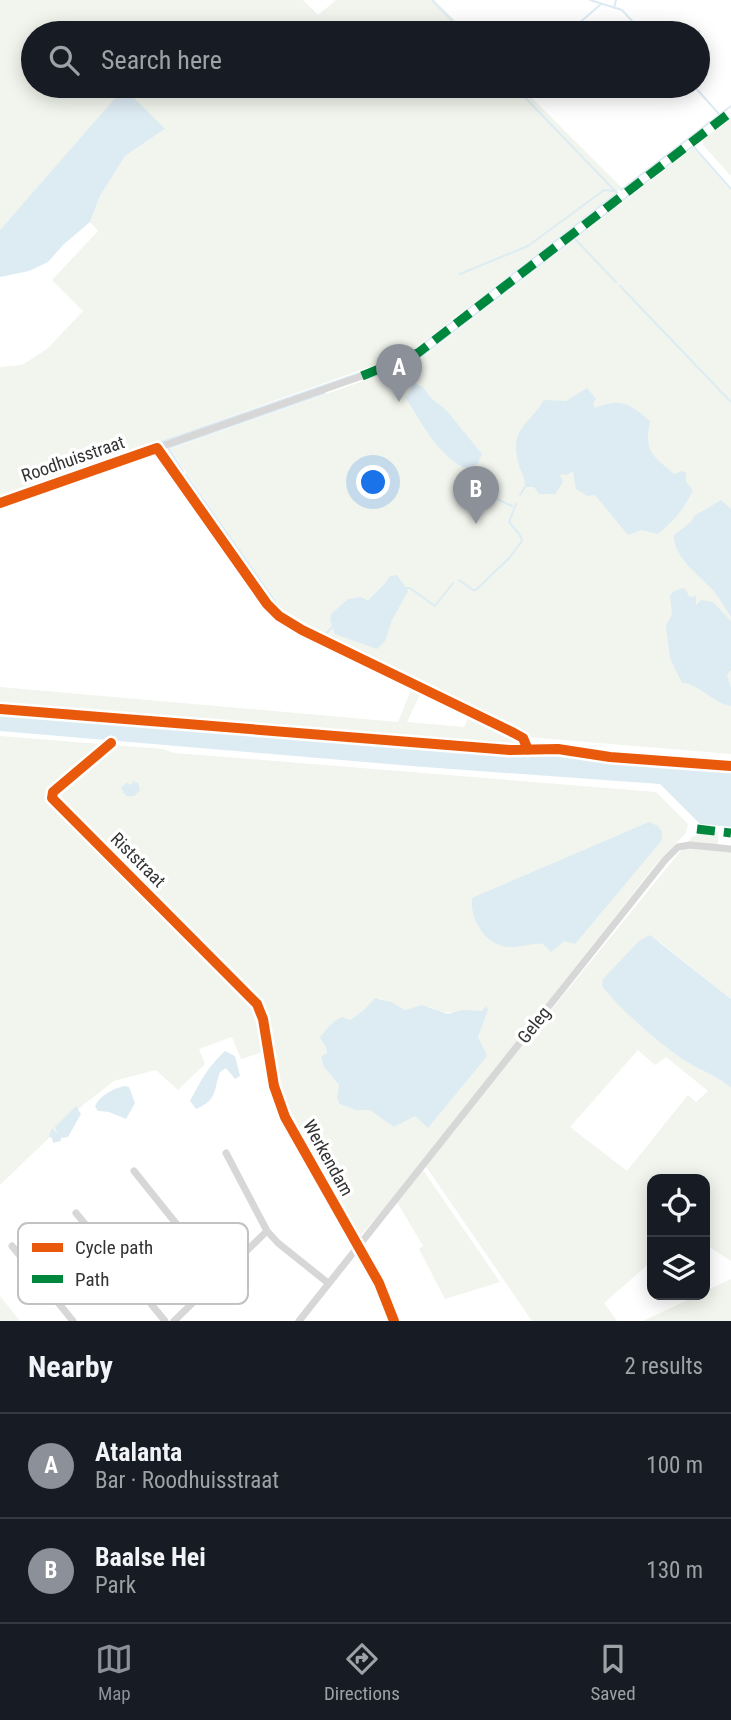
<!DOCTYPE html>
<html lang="en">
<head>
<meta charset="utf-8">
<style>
  :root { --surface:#171b24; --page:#242831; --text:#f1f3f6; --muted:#9ea1a6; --line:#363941; --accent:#8c9099 }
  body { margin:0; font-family:"Roboto Condensed",sans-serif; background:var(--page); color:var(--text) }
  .controls { position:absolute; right:21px; bottom:21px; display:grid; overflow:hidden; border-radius:14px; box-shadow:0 4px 18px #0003 }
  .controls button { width:63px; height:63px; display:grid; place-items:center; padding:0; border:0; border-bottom:2px solid var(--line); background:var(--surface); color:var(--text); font:35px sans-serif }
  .you { position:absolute; left:374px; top:483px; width:24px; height:24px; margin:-18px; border:5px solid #fff; border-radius:50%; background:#1a73e8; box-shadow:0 0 0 10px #1a73e833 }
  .badge { display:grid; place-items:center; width:46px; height:46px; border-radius:50%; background:var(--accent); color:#fff; font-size:23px; font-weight:700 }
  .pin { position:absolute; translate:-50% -58px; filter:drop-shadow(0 2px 4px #0008) }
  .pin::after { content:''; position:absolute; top:37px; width:24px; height:21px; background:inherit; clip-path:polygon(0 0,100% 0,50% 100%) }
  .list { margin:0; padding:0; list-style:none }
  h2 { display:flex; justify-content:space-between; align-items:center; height:91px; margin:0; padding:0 28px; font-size:30px }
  h2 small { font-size:23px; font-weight:400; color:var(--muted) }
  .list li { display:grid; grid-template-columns:46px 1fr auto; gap:21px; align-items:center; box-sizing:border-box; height:105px; padding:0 28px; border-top:2px solid var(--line) }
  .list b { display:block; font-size:26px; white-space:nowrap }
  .list p { margin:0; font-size:23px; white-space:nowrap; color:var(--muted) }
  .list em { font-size:23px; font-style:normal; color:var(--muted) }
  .icon { flex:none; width:38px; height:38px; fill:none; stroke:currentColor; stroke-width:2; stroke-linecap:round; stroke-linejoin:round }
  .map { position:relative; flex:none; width:731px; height:1321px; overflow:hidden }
  .search { position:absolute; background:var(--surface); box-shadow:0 4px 18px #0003; left:21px; right:21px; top:21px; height:77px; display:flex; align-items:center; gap:18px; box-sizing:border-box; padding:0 24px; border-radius:38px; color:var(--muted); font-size:26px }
  .sheet { height:301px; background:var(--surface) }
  nav { display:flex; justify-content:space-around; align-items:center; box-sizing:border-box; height:98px; border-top:2px solid var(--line); background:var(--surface); font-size:19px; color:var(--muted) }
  nav a { display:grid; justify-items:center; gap:4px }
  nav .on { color:var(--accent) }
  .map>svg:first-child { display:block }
</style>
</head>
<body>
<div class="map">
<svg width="731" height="1321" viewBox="0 0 731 1321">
  <rect width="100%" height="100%" fill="#fff"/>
  <path fill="#f1f5ed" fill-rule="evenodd" d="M0 0H303L318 15 336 0H434L468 33H33V86H520L622 188 409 353 0 498V367L22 365 47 349 83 311 52 280 98 231 90 222 100 196 125 156 164 130 124 89 0 230Z
    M731 117V176L703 145 702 140Z
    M693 148 731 191V754L527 737 290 618 279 607 170 449 406 366 419 360Z
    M413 685 422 690 407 722 464 727 470 714 521 740 525 747 0 705V687L398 722Z
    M0 736 163 749 174 753 238 758 656 792 688 824 686 833 656 864 398 1193 358 1238 289 1108 269 1050 241 1059 232 1037 199 1049 205 1064 178 1090 156 1070 114 1081 83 1105 0 1185ZM662 840 551 951 543 944 531 943 509 947ZM380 998 405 1010 431 1007C445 1017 464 1010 482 1011L478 1037 483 1050 424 1122 414 1115 394 1127 370 1109 356 1110 337 1098 339 1085 322 1065 321 1057 327 1054 326 1047 350 1020Z
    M704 832H718V846L731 848V999L660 942 602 985C617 1008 661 1044 684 1060 700 1071 717 1075 731 1088V1261L705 1244V1179H652V1261L604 1303 617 1321H532L425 1165 692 837ZM638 1050 655 1065 666 1057 708 1091 696 1102 688 1095 627 1171 570 1127Z
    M423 1170 500 1282 445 1299 419 1249 423 1246 397 1202Z
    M731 1279V1321H643L698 1295H705V1291Z
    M0 1296 20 1321H0Z"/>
  <path fill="#ddebf3" d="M124 88 165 129 125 156 100 196 90 222 64 244 48 262 29 271 0 277V230Z
    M414 383 423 387 431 398 446 410 482 454 478 463 469 469C441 461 421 422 406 398Z
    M587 388 596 399 593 404 595 408C622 397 630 404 650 421 644 452 652 455 674 474L682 471 686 473V482L693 490C685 508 673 522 658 534L642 530 628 535 595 495 587 496 576 489 573 471 567 475 562 474 560 475 563 482 555 494H539L534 487H525C525 475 520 472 518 462 510 428 528 426 544 400L566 401Z
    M721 500 731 509V617C725 608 719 597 712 589 699 575 673 557 674 535L691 522 694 516Z
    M397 575 408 591 392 620 385 641 377 649 335 634 330 620 331 614 348 599 361 597 368 601C376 591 384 587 390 576Z
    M684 588 690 597 696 596V605L701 600 713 602 731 621V670L727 675 731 688V706C713 703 698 683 682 683L670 658 666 626 672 614 670 596 674 591Z
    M0 714 452 749 536 753 590 759 731 769V827L700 824 660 784 424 767 0 731Z
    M132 781 138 783 140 790 134 796H126L121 788 127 782 129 785 133 783Z
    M649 822 658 826 662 832V840L575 944 564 941 551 952 543 944C531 943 519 948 509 947 484 945 470 919 472 898Z
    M650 935 731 999V1088C717 1075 700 1071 684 1060 660 1044 618 1008 602 986L603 979 639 941Z
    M375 998 391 1002 405 1010 422 1005 448 1014 461 1010 482 1011 486 1006 488 1010 478 1037 487 1056 428 1128 415 1116 394 1127 370 1110H356L340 1104 337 1098 339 1085 323 1066 321 1057 327 1053 326 1047 320 1038C326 1029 331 1022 342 1017L350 1020 365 1009Z
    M225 1051 235 1056 240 1076 235 1079 226 1068 220 1072C213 1091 218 1100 196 1109L190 1101C202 1079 207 1068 225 1051Z
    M124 1086 129 1087 135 1103 126 1119 109 1112 98 1111 95 1106C100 1095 113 1089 124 1086Z
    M76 1106 81 1114 68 1137 61 1138V1141L53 1143 52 1138 49 1137 52 1128 57 1133 55 1127Z"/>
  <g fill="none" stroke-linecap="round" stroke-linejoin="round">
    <path stroke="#ddebf3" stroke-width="2" d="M432 0 464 33
      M590 0 622 10 643 33
      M614 8 616 0
      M568 33 601 4
      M697 33 699 31
      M694 86 719 114
      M621 190 731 106
      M623 200 693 146 731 189
      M574 238 616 282
      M460 274 528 246 604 190 613 191
      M620 286 731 402
      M464 312 617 193 514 86
      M369 378 419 358 616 206
      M183 471 168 448 325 393
      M186 475 281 610 294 621
      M60 477 406 357 461 315
      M462 482 512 506
      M520 495 525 487
      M459 580 473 590H476L510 557 522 541 520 535 509 522 516 504
      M406 588H410L435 606 453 583
      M314 630 325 635 332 627"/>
    <path stroke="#d7d7d7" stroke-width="7" d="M0 503 362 376
      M111 743 53 792 52 798 257 1004 263 1019 274 1086 285 1117 379 1283 394 1321
      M226 1153 267 1231 278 1243 328 1283
      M134 1171 219 1277
      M76 1213 165 1321
      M12 1246 73 1321
      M174 1321 267 1231
      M299 1321 665 860 678 847 690 845 731 849"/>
    <path stroke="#00873e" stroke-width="9" stroke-dasharray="18 9" stroke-linecap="butt" d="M362 376 418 353 731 112
      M697 829 731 833"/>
    <defs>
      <path id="cycleway" d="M0 503 157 448 267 604 279 616 302 630 514 733 523 738 528 750
        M0 709 510 750 558 749 610 757 731 766
        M111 743 53 792 52 798 257 1004 263 1019 274 1086 285 1117 379 1283 394 1321"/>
    </defs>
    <use href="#cycleway" stroke="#fff" stroke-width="15"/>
    <use href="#cycleway" stroke="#e8590c" stroke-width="10"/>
  </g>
  <g text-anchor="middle" stroke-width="7" stroke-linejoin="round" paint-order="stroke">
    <g font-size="18" fill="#333" stroke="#fff">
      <text transform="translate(73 459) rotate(-19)" y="6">Roodhuisstraat</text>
      <text transform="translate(138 860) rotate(45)" y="6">Riststraat</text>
      <text transform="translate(534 1025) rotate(-52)" y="6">Geleg</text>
      <text transform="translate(328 1158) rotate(61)" y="6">Werkendam</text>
    </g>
  </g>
  <rect x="18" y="1223" width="230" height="81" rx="10" fill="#fff" stroke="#c2c2c2" stroke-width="2"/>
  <rect x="32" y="1243" width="31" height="9" fill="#e8590c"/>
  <rect x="32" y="1275" width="31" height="8" fill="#00873e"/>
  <g font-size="19" fill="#333">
    <text x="75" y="1254">Cycle path</text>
    <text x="75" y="1286">Path</text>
  </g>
</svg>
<div class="controls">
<button><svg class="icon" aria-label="locate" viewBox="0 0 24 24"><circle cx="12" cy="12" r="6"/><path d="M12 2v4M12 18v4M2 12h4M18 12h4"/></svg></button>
<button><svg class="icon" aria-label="layers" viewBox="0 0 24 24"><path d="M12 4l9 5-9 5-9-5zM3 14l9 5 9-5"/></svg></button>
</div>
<div class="you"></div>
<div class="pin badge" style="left:399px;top:402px">A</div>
<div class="pin badge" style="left:476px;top:524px">B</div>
<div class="search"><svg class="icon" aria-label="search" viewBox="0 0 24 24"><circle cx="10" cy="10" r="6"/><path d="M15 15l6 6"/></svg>Search here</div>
</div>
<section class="sheet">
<h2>Nearby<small>2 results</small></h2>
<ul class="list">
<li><span class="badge">A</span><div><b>Atalanta</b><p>Bar · Roodhuisstraat</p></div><em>100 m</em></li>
<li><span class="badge">B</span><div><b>Baalse Hei</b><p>Park</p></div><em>130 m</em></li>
</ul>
</section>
<nav>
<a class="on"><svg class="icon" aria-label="map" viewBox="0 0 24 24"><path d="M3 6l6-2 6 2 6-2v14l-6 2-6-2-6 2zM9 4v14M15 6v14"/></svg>Map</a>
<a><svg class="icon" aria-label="directions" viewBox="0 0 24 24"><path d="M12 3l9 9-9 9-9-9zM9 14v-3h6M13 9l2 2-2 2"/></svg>Directions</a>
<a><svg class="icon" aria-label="saved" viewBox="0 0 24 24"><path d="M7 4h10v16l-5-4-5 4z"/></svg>Saved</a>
</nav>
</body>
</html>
